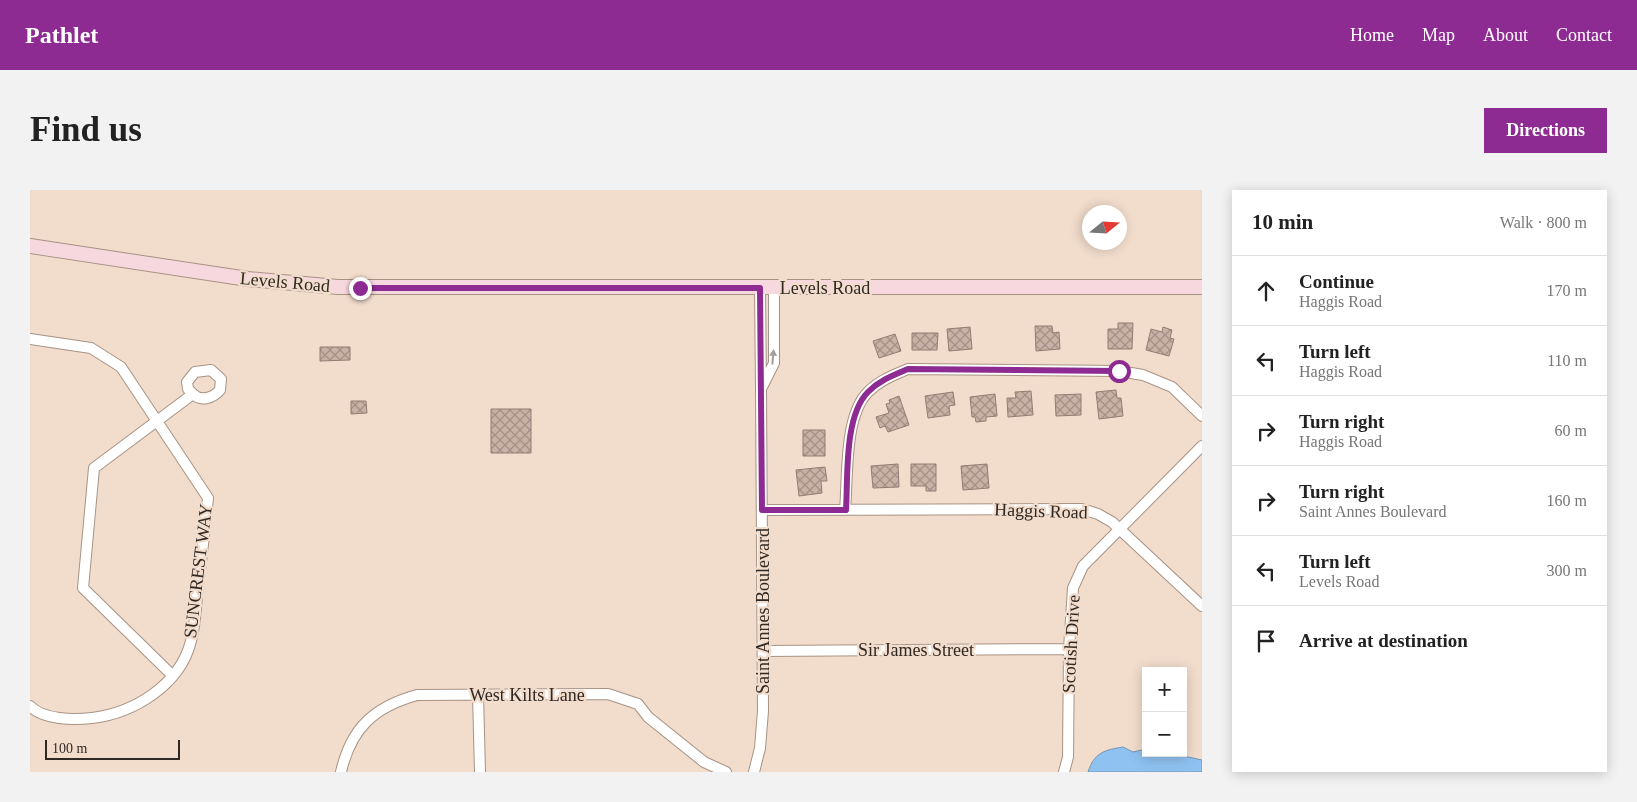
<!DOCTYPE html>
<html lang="en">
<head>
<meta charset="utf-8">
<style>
  :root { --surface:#fff; --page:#f2f2f2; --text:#222; --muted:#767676; --line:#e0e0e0; --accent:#8d2b92 }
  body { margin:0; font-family:Georgia,serif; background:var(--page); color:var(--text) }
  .controls { position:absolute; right:15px; bottom:15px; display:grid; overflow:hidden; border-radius:0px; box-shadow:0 2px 12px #0003 }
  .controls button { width:45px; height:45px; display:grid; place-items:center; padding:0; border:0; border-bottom:1px solid var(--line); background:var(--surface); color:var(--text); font:25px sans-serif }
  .compass { position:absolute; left:1052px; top:15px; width:45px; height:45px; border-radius:50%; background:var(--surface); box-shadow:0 2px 12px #0003; rotate:72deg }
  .scale { position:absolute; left:15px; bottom:12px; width:135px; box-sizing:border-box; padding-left:5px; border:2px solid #302822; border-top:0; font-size:14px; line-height:18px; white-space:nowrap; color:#302822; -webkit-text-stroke:4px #f2dccc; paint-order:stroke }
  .stop { position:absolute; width:15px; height:15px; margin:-11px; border:4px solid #8d2b92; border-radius:50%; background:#fff }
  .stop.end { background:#8d2b92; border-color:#fff; box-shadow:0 1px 5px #0008 }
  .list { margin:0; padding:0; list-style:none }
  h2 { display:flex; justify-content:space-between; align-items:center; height:65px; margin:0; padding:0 20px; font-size:21px }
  h2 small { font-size:16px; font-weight:400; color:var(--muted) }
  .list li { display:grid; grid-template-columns:32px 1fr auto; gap:15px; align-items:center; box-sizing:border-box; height:70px; padding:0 20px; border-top:1px solid var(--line) }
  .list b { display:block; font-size:19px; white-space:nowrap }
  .list p { margin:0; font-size:16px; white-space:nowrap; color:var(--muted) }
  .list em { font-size:16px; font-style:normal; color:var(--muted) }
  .icon { flex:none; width:28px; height:28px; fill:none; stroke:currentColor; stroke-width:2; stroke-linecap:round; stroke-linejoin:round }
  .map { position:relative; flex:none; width:1172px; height:582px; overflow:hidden; border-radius:0px }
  header { display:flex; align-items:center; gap:30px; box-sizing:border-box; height:70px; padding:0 25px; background:var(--accent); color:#fff }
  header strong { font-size:24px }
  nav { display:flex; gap:28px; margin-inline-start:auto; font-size:18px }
  .intro { display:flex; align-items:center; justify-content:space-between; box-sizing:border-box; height:120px; padding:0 30px }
  h1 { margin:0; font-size:35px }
  .button { padding:12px 22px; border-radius:0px; background:var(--accent); color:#fff; font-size:18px; font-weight:700 }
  main { display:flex; gap:30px; padding:0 30px }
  aside { flex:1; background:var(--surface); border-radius:0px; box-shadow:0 2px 12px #0003 }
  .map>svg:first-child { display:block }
</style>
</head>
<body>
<header>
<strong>Pathlet</strong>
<nav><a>Home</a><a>Map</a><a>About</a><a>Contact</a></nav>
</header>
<div class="intro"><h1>Find us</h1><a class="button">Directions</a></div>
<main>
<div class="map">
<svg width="1172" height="582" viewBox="0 0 1172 582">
  <defs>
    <pattern id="building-cross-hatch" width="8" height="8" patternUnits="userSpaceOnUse" patternTransform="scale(1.25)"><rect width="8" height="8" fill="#c9b1a6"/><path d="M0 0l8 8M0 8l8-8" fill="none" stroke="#a49087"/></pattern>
  </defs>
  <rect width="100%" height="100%" fill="#f2dccc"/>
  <path fill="#8fc2f1" stroke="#7294b3" d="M1093 557 1103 562 1116 559V563H1140L1172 570V582H1058C1064 563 1074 560 1093 557Z"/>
  <path fill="url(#building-cross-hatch)" stroke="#937d72" d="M1088 133H1103L1102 159H1078V139H1088Z
    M1005 136H1022L1023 143 1029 142 1030 159 1006 161Z
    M940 137 942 159 919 161 917 139Z
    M1133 137 1142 140 1140 148 1144 149 1139 166 1116 160 1121 139 1132 142Z
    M882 143H908L907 160H882Z
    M865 144 871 161 849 168 843 151Z
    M290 157H320V170L290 171Z
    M1086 200 1087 208H1091L1093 226 1069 229 1066 202Z
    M1001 201 1003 225 978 227 977 208H986L985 202Z
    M923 202 925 215 919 216 920 225 898 228 895 206Z
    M965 204 967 226 956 227V231L946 232 945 227H942L940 207Z
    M1051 204V225L1026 226 1025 205Z
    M869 206 879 235 858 242 855 236 850 238 846 227 859 223 856 214 860 213 859 210Z
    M321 211H336L337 223 321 224Z
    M461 219H501V263H461Z
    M773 240H795V266H773Z
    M868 274 869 297 843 298 841 276Z
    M881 274H906V301H896V296H881Z
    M957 274 959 298 933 300 931 276Z
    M795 277 797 291H791L792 303 769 306 766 280Z"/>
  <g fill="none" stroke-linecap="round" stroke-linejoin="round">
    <defs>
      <path id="street" d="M730 98 731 199 744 173V98
        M0 149 61 158 91 177 178 308C175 337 172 366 168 395 166 413 166 433 161 451 150 495 104 523 62 528 44 530 13 530 0 516
        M732 320 1052 319 1068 324 1082 332 1172 416
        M815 320C818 287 814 226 838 202 850 190 864 185 878 179L1089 181 1113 185 1142 197 1172 226
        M733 461 1039 459
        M143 486 53 398 64 278 163 204 158 199 157 192 165 182 181 180 191 189 190 200C183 208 171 212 163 204
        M448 505 450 582
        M311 582C321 538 344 517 387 505L578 504 608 514 618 527 674 572 696 582
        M724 582 730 558 733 521 731 199
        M1034 582 1038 567 1039 459 1043 398 1053 376 1172 256"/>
      <path id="secondary" d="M0 56 218 89 308 97H1172"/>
    </defs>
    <use href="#street" stroke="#a79384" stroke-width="12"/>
    <use href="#secondary" stroke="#a79384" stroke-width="16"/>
    <use href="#street" stroke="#fff" stroke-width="10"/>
    <use href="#secondary" stroke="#f6d8de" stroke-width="14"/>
  </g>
  <defs><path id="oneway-solid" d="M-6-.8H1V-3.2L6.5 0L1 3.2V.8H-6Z" transform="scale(1.25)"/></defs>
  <use fill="#a29e9c" href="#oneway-solid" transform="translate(743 167) rotate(-85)"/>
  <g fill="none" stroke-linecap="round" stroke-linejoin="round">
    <path stroke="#8d2b92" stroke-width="6" d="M330 98H730L732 320H816C818 287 814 226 838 202 850 190 864 185 878 179L1089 181"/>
  </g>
  <g text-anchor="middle" stroke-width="4.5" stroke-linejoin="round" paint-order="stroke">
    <g font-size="18" fill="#302822" stroke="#f2dccc">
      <text transform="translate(255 92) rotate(5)" y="6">Levels Road</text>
      <text x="795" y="104">Levels Road</text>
      <text transform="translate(1011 321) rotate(2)" y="6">Haggis Road</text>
      <text transform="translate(168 381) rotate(-83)" y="6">SUNCREST WAY</text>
      <text transform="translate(733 421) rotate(-90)" y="6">Saint Annes Boulevard</text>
      <text transform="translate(1041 454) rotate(-87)" y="6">Scotish Drive</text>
      <text x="886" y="466">Sir James Street</text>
      <text x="497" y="511">West Kilts Lane</text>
    </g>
  </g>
</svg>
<div class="controls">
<button>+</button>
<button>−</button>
</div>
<svg class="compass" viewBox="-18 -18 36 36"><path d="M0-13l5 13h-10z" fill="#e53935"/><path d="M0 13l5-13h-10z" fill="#767676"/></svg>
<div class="scale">100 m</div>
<div class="stop" style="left:1089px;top:181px"></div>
<div class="stop end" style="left:330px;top:98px"></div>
</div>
<aside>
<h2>10 min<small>Walk · 800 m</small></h2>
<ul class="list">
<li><svg class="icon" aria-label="ahead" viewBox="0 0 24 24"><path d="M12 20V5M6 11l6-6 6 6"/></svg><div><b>Continue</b><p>Haggis Road</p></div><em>170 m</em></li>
<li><svg class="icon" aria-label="left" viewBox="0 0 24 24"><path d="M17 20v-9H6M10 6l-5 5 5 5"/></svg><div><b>Turn left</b><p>Haggis Road</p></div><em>110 m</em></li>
<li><svg class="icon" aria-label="right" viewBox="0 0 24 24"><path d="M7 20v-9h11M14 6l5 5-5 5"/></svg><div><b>Turn right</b><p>Haggis Road</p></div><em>60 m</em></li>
<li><svg class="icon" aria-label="right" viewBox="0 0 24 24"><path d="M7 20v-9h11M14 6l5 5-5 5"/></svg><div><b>Turn right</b><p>Saint Annes Boulevard</p></div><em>160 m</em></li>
<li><svg class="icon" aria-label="left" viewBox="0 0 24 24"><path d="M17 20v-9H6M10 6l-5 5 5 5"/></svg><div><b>Turn left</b><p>Levels Road</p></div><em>300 m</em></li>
<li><svg class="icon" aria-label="arrive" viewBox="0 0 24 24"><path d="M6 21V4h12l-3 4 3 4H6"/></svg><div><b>Arrive at destination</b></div></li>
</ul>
</aside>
</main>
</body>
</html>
